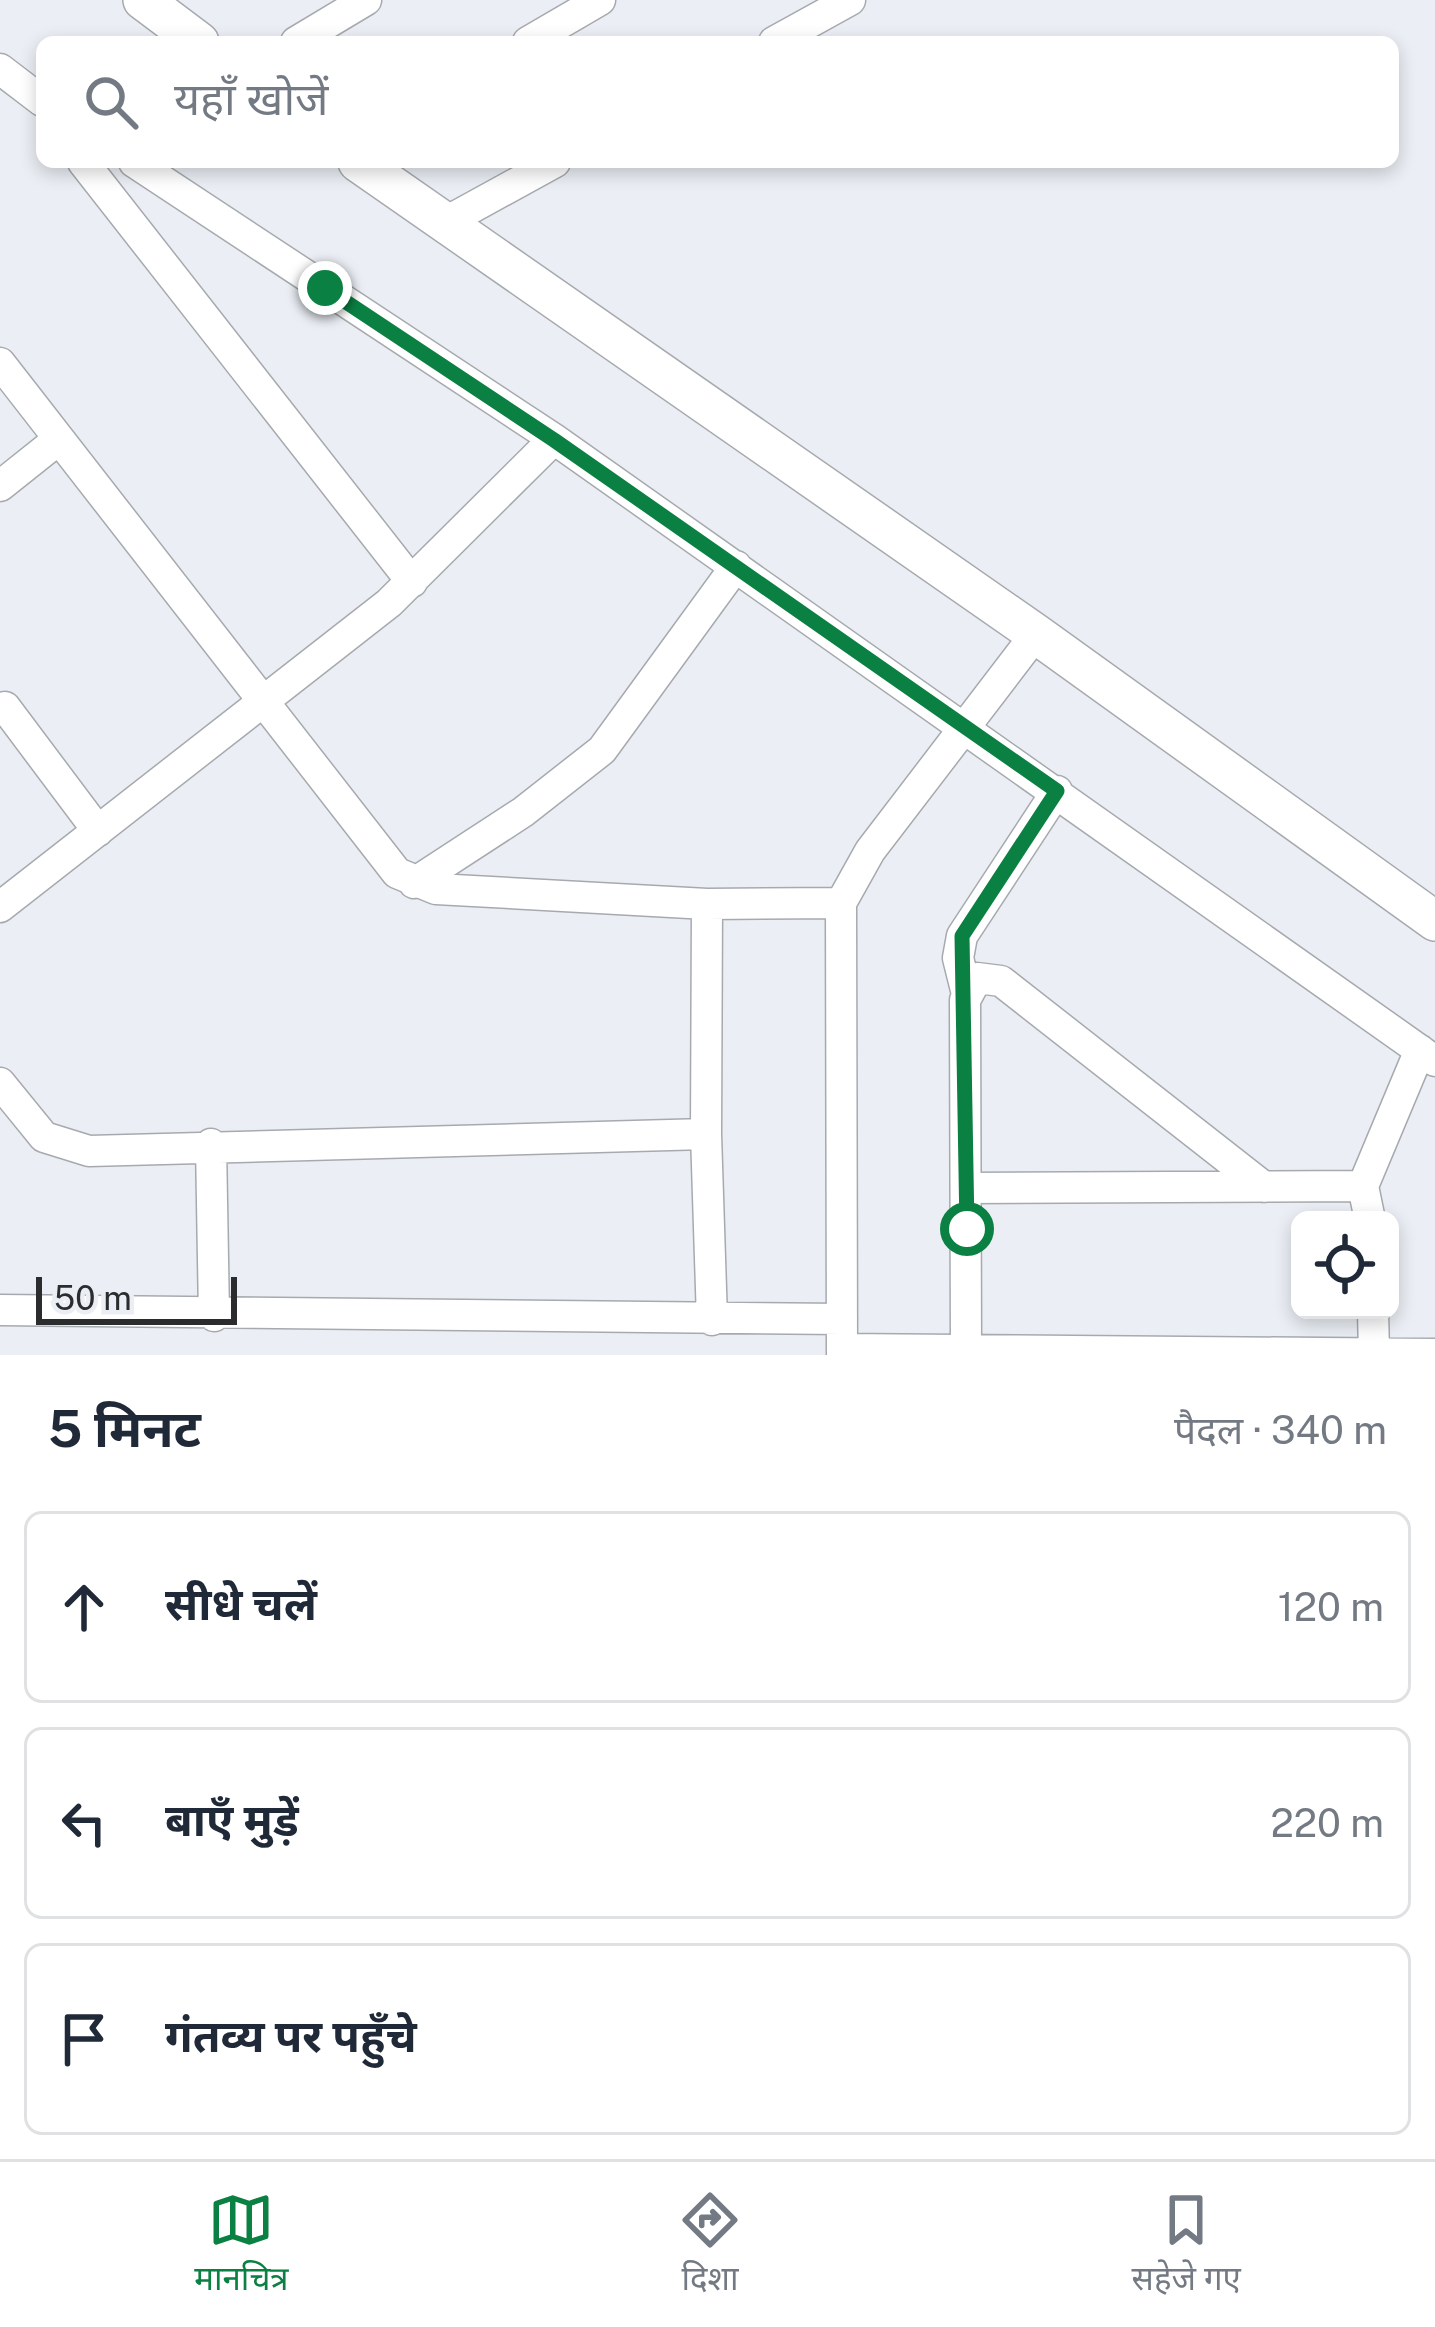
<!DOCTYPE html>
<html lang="hi">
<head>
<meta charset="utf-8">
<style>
  :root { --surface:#fff; --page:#f6f6f7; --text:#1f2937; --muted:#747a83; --line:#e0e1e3; --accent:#0b8043 }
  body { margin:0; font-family:"Public Sans","Noto Sans Devanagari",sans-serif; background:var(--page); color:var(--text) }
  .controls { position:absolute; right:36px; bottom:36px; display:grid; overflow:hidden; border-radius:18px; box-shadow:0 6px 18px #0003 }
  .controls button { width:108px; height:108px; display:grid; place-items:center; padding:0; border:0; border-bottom:3px solid var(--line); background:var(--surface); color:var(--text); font:60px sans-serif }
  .scale { position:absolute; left:36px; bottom:30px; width:201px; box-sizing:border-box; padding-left:12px; border:6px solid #2a2c2e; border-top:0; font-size:33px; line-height:42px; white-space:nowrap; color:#2a2c2e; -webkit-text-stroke:9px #ebeff5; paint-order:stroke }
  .stop { position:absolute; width:36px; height:36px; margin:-27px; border:9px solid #0b8043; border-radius:50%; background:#fff }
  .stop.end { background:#0b8043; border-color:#fff; box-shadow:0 3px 12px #0008 }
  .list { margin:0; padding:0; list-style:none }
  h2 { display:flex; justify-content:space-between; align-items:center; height:156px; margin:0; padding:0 48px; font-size:51px }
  h2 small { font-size:39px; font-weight:400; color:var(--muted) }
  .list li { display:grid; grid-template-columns:78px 1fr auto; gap:36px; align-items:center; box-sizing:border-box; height:192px; margin:0 24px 24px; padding:0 24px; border:3px solid var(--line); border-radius:18px }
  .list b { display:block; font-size:45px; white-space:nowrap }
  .list em { font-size:39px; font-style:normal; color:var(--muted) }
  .icon { flex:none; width:66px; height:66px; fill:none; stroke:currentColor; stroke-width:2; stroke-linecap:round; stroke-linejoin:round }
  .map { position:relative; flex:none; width:1435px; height:1355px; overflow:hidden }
  .search { position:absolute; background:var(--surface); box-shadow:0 6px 18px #0003; left:36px; right:36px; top:36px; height:132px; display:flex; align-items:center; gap:30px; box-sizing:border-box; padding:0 42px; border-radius:18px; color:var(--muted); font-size:45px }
  .sheet { height:804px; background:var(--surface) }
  nav { display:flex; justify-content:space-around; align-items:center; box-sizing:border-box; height:168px; border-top:3px solid var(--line); background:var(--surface); font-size:33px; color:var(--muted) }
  nav a { display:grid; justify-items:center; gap:6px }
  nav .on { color:var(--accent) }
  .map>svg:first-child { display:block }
</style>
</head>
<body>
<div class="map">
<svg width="1435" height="1355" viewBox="0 0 1435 1355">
  <rect width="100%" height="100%" fill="#ebeff5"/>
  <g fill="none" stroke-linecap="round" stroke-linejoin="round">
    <defs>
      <path id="minor" d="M296 42 366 0
        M528 42 600 0
        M774 42 850 0
        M0 69 42 101
        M83 162 412 582
        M134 162 554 439 1435 1061
        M444 223 555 162
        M0 363 397 873 436 889 707 904 841 903
        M0 486 59 439
        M5 707 98 831
        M414 883 523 812 602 750 736 566
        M0 907 389 603 554 439
        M966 990 958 958 962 936 1057 791
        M0 1083 44 1137 89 1151 706 1134 707 904
        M706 1134 712 1320
        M211 1144 214 1316
        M1363 1186 1420 1050
        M967 1188 1363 1186 1370 1220
        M0 1310 842 1319
        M1373 1310 1374 1355
        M842 1349 1435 1354
        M966 1352 965 1000 977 978 1001 981 1264 1187
        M842 1355 841 903 870 851 1036 634"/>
      <path id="tertiary" d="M143 0 199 42
        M358 162 1036 634 1435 921"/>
    </defs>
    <use href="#minor" stroke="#a6aaaf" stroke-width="33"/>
    <use href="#tertiary" stroke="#a6aaaf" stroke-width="42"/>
    <use href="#minor" stroke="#fff" stroke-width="30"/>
    <use href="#tertiary" stroke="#fff" stroke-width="39"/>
  </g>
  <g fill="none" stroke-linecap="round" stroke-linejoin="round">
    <path stroke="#0b8043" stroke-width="15" d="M325 288 554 440 1057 791 962 936 967 1229"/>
  </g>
</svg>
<div class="controls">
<button><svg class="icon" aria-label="locate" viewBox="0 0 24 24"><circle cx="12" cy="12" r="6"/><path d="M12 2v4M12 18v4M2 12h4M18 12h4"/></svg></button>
</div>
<div class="scale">50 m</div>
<div class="stop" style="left:967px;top:1229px"></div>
<div class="stop end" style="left:325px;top:288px"></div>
<div class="search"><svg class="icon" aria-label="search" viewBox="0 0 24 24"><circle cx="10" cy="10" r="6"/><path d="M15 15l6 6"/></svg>यहाँ खोजें</div>
</div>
<section class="sheet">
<h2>5 मिनट<small>पैदल · 340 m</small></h2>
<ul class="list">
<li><svg class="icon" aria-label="ahead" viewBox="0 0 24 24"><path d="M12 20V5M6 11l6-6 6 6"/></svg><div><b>सीधे चलें</b></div><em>120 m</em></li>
<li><svg class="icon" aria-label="left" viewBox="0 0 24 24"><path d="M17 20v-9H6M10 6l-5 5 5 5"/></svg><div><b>बाएँ मुड़ें</b></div><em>220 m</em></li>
<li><svg class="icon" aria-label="arrive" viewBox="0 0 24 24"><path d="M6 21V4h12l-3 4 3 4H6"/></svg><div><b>गंतव्य पर पहुँचे</b></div></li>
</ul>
</section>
<nav>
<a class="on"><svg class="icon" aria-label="map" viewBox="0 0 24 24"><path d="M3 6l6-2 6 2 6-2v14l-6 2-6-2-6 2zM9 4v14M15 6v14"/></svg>मानचित्र</a>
<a><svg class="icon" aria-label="directions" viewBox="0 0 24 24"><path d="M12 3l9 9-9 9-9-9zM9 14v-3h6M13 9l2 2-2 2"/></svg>दिशा</a>
<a><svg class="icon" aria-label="saved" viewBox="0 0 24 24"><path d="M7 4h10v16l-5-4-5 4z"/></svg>सहेजे गए</a>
</nav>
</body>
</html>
